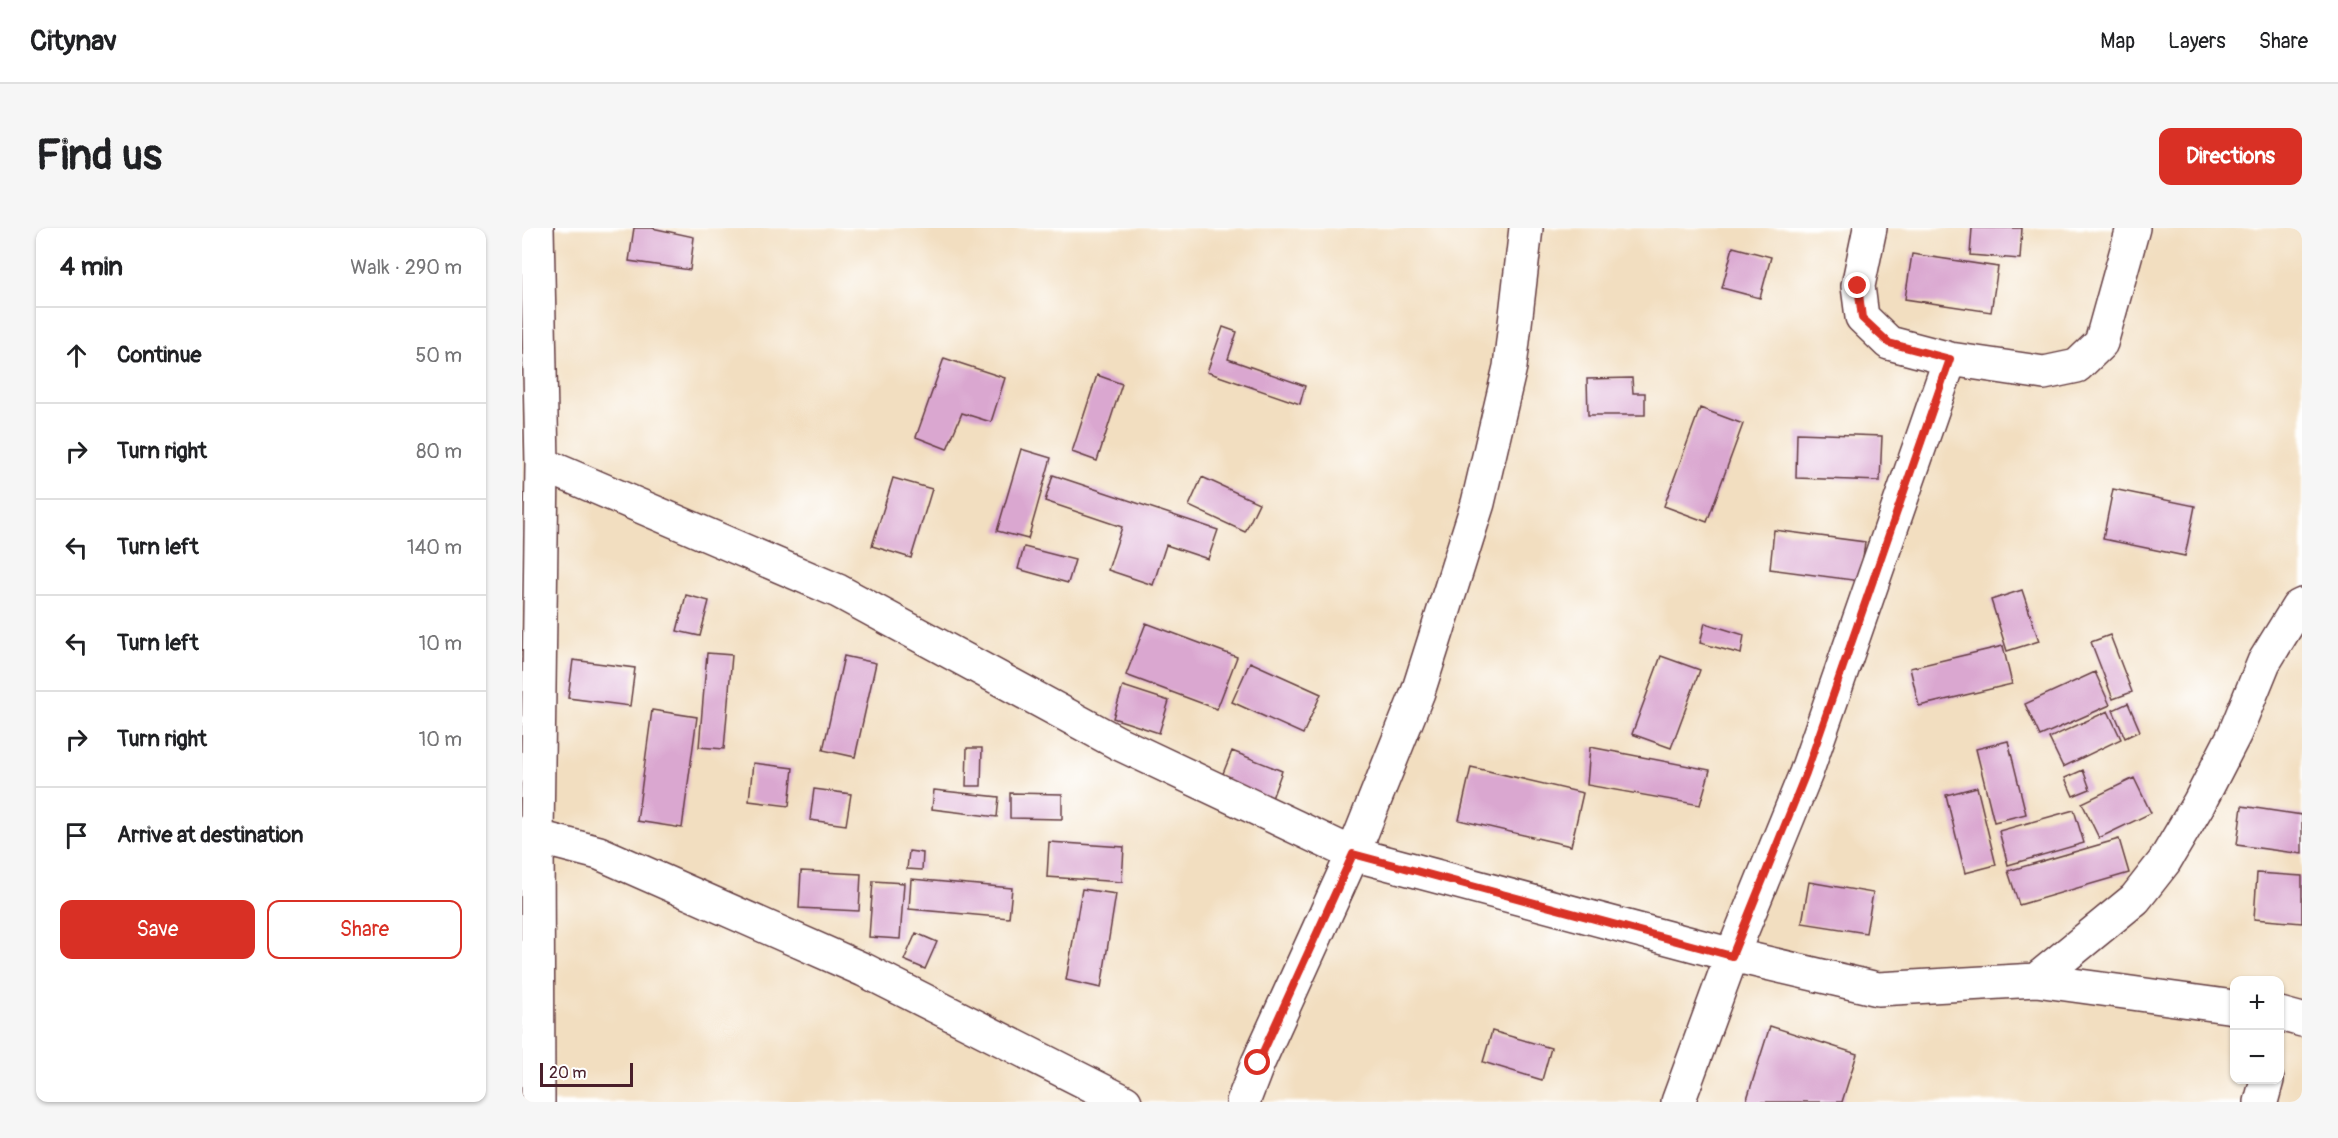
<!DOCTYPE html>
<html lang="en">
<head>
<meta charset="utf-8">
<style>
  :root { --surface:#fff; --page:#f6f6f6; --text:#202124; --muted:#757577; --line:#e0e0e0; --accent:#d93025 }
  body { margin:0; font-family:Pangolin,sans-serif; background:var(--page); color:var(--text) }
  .controls { position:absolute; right:18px; bottom:18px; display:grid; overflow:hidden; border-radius:12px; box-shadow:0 2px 4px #0004 }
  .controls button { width:54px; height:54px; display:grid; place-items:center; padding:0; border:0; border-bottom:2px solid var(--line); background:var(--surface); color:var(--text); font:30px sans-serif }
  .scale { position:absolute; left:18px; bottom:15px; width:93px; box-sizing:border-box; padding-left:6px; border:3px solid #4a1f2b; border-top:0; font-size:16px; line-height:21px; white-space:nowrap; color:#4a1f2b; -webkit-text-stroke:4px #fff; paint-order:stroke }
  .stop { position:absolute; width:18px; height:18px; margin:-14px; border:4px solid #d93025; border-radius:50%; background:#fff }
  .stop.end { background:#d93025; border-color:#fff; box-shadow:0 2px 6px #0008 }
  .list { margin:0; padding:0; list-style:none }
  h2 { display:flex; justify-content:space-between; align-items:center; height:78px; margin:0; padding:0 24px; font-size:26px }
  h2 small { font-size:20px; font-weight:400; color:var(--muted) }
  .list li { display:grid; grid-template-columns:39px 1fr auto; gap:18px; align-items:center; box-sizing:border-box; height:96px; padding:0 24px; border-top:2px solid var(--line) }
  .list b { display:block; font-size:22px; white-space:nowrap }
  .list em { font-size:20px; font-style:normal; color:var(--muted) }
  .actions { display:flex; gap:12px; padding:18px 24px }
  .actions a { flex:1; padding:14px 0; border:2px solid var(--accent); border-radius:12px; text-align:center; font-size:21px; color:var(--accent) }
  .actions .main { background:var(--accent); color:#fff }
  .icon { flex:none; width:33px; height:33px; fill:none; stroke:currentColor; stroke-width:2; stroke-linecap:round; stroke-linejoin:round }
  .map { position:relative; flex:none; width:1780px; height:874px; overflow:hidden; border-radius:12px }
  header { display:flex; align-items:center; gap:36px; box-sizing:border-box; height:84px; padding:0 30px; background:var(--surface); border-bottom:2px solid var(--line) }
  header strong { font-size:28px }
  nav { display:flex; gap:33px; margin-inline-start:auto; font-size:21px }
  .intro { display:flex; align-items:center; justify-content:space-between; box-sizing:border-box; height:144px; padding:0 36px }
  h1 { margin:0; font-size:42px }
  .button { padding:15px 27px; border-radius:12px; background:var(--accent); color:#fff; font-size:21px; font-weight:700 }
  main { display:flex; gap:36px; padding:0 36px }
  aside { flex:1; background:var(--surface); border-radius:12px; box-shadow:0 2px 4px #0004 }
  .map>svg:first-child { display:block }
</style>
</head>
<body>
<header>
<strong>Citynav</strong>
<nav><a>Map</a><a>Layers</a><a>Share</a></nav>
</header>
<div class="intro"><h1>Find us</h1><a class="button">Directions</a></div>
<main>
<aside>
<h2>4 min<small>Walk · 290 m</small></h2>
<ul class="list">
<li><svg class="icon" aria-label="ahead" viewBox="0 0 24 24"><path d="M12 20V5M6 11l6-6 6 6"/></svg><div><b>Continue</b></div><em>50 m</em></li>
<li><svg class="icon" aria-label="right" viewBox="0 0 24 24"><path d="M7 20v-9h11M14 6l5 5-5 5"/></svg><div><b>Turn right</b></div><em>80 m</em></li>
<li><svg class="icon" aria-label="left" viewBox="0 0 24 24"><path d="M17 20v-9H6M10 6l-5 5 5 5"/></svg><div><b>Turn left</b></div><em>140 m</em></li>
<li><svg class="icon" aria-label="left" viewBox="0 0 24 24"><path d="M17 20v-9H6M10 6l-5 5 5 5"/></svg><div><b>Turn left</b></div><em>10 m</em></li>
<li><svg class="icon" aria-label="right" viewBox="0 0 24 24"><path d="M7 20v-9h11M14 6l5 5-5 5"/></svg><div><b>Turn right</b></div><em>10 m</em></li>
<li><svg class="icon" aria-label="arrive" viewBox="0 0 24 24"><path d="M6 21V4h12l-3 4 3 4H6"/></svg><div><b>Arrive at destination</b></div></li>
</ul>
<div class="actions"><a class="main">Save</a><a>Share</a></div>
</aside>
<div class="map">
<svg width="1780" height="874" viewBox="0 0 1780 874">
  <rect width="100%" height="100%" fill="#fff"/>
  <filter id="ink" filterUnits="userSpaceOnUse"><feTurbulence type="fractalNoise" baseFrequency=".0167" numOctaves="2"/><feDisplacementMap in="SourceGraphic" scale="12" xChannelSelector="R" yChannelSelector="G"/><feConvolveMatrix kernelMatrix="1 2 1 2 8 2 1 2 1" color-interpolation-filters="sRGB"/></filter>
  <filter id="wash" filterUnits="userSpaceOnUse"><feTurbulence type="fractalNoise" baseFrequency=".008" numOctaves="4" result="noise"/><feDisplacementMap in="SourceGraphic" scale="24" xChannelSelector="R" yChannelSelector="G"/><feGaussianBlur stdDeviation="1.35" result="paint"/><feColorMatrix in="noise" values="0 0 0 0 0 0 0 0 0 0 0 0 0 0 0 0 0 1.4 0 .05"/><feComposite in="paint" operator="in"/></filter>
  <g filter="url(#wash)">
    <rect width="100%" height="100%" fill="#f2dec0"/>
    <g id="blocks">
      <path fill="#daa7d0" d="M112 0H130L172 9 168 42 107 33Z
        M1450 0H1500L1498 31 1448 27Z
        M1211 19 1249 29 1238 70 1200 60Z
        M1390 26 1476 39 1469 84 1383 71Z
        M701 99 715 104 706 131 783 158 778 176 685 144Z
        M422 130 483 150 469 194 440 185 425 221 394 209Z
        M575 147 600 156 575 233 550 224Z
        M1110 150 1111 165H1123V187H1066L1065 151Z
        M1178 180 1221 196 1185 294 1142 278Z
        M1275 205 1360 208 1358 253 1274 250Z
        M499 221 529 230 506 311 475 303Z
        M531 247 696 302 686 331 644 317 631 357 586 342 600 299 523 273Z
        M680 249 737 275 723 304 667 278Z
        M371 250 410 261 389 330 350 318Z
        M1591 261 1673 278 1663 328 1581 311Z
        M1252 302 1343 314 1338 353 1248 341Z
        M502 319 553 332 546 355 496 341Z
        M1500 362 1517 413 1485 423 1469 372Z
        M164 367 187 373 178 408 155 403Z
        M624 395 715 429 695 481 604 447Z
        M1183 395 1222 407 1219 426 1178 415Z
        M1588 407 1610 464 1591 471 1569 414Z
        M1481 418 1490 456 1397 478 1388 440Z
        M185 425 210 427 202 521 177 519Z
        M322 428 354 435 333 529 301 522Z
        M1139 428 1178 442 1149 520 1110 506Z
        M51 432 113 440 108 478 46 470Z
        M728 434 799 466 781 506 710 474Z
        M1573 444 1588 477 1518 508 1503 476Z
        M601 458 647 473 637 505 591 490Z
        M1606 475 1618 503 1603 510 1591 482Z
        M130 482 175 489 160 600 115 593Z
        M1586 483 1599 511 1541 539 1527 510Z
        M1486 513 1504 586 1472 594 1454 521Z
        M1068 519 1188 542 1178 577 1065 557Z
        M445 520H460L459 558H444Z
        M710 523 760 543 749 573 698 553Z
        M231 535 271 540 267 578 227 573Z
        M949 539 1061 565 1049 618 937 592Z
        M1561 542 1568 561 1551 568 1543 550Z
        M1612 550 1629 585 1577 610 1560 575Z
        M1455 559 1474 637 1443 645 1424 567Z
        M292 561 329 566 324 597 288 592Z
        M412 562 477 569 475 589 410 581Z
        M488 565 540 566V591L488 590Z
        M1720 578 1780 587V626L1715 617Z
        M1552 582 1562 615 1486 637 1477 603Z
        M1597 611 1607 645 1497 677 1486 643Z
        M527 614 602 619 600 654 525 649Z
        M387 623 401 625 400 642 385 641Z
        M279 643 339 646 337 683 277 680Z
        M1735 645 1780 648V695L1732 691Z
        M389 651 490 660 487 690 387 681Z
        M351 653 382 655 378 711 347 709Z
        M1287 654 1351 665 1344 705 1280 695Z
        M560 661 594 666 579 760 544 752Z
        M394 705 415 714 403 741 382 732Z
        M1248 798 1335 826 1320 874H1224Z
        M970 803 1029 820 1020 852 961 834Z"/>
    </g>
  </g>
  <g filter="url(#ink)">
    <use href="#blocks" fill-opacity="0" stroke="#633c41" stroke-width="1.5"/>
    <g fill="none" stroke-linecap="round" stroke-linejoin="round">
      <defs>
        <path id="street" d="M15 0 20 236 15 607 16 874
          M1348 0 1336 58 1340 89 1367 115 1428 131 1522 145 1555 138 1579 115 1611 0
          M20 236 316 363 596 515 831 626 1210 727 1356 761 1514 752 1712 779
          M0 605 77 625 342 742 603 874
          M1514 752 1613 671 1642 634 1677 575 1713 505 1742 434 1776 379 1780 377
          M1758 786 1780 792
          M721 874 736 835 831 626 896 464 956 275 988 139 1004 0
          M1156 874 1210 727 1284 545 1428 131
          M1739 874 1745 852"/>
      </defs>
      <use href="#street" stroke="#633c41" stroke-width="36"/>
      <use href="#street" stroke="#fff" stroke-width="33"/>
    </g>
  </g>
  <g fill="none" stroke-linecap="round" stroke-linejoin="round" filter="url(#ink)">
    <path stroke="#d93025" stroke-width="8" d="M736 835 831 626 1210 728 1284 545 1428 131 1367 115 1340 90 1336 58"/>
  </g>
</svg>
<div class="controls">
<button>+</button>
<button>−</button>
</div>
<div class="scale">20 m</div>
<div class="stop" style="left:736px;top:835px"></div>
<div class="stop end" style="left:1336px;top:58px"></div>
</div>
</main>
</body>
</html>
